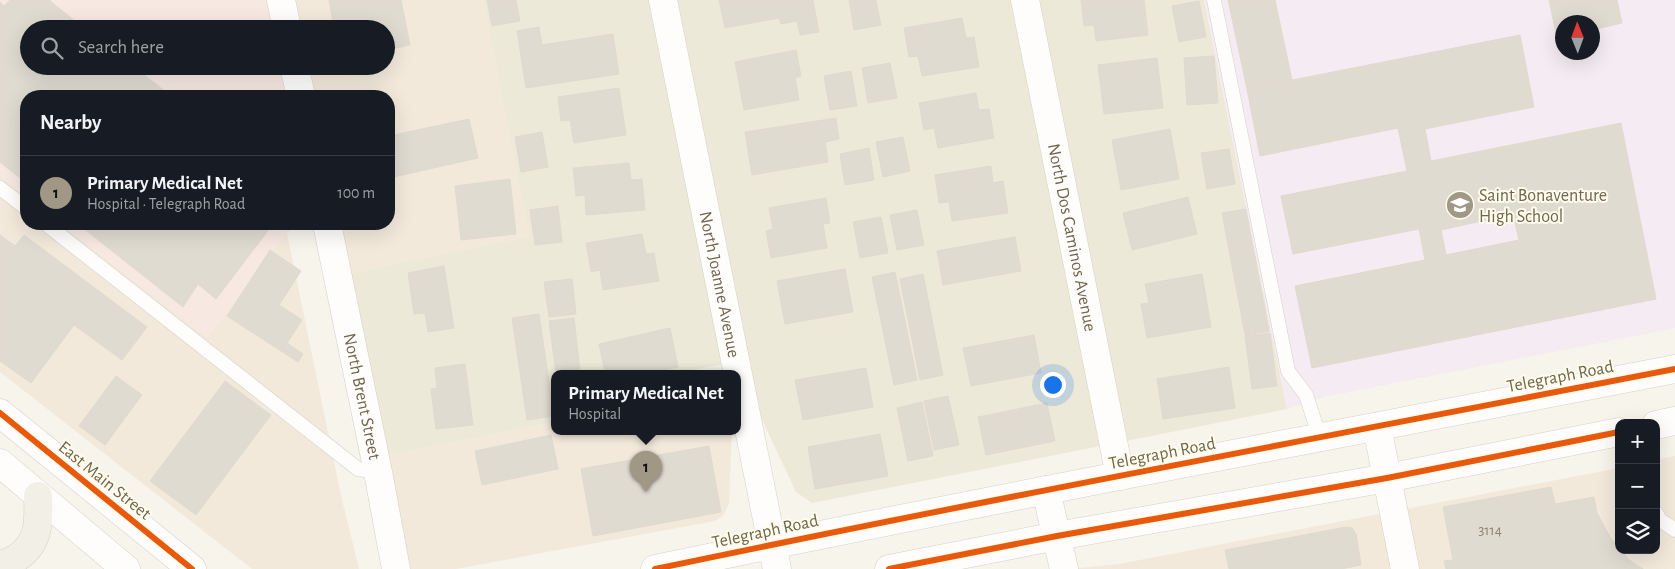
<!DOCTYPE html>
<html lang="en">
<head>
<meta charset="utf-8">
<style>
  :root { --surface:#171b24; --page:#20242c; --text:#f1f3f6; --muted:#9ea1a6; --line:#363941; --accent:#a09784 }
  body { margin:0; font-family:"Alegreya Sans",sans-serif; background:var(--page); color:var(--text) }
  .controls { position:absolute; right:15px; bottom:15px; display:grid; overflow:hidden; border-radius:10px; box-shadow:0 5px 20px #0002 }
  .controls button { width:45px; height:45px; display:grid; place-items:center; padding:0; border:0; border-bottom:1px solid var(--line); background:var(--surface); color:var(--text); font:25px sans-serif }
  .compass { position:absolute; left:1555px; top:15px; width:45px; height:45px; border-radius:50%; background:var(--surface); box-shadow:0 5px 20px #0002; rotate:359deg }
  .you { position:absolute; left:1052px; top:384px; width:18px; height:18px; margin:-12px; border:4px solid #fff; border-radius:50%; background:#1a73e8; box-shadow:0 0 0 8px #1a73e833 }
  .badge { display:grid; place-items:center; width:32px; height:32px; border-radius:50%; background:var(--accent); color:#111; font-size:16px; font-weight:700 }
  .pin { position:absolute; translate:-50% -41px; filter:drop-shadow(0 1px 2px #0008) }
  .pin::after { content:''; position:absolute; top:26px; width:18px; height:15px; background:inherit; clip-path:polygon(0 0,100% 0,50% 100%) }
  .popup { position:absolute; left:551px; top:370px; width:190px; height:65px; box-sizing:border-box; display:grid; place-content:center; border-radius:10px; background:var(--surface); filter:drop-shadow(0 1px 4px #0005); font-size:16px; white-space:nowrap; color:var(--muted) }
  .popup b { font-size:19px; color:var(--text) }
  .popup::after { content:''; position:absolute; left:50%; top:100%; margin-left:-10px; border:10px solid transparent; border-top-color:var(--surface) }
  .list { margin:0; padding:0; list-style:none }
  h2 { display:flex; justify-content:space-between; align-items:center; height:65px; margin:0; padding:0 20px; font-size:21px }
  h2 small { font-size:16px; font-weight:400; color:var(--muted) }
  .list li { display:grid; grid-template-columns:32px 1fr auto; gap:15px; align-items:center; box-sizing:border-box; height:75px; padding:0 20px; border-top:1px solid var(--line) }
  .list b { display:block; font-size:19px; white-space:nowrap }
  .list p { margin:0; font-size:16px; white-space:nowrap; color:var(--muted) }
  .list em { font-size:16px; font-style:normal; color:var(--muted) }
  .icon { flex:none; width:28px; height:28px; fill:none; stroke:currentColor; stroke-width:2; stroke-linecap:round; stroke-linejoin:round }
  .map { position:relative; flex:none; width:1675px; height:569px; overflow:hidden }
  .search { position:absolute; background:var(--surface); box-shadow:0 5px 20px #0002; left:20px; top:20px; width:375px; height:55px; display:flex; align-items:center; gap:12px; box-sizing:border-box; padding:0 18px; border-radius:28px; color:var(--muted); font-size:19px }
  .panel { position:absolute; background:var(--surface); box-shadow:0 5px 20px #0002; left:20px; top:90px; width:375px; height:140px; border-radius:20px }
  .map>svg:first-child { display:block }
</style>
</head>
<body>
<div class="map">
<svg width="1675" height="569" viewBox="0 0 1675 569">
  <rect width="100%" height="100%" fill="#f6f4eb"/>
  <path fill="#ede9d8" d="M483 0H1204L1287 409 812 503 796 492 735 362 676 373H555V422L374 458 337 276 529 236Z"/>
  <path fill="#f2e9db" d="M281 0H483L530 236 337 276 327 224H389V96H301L294 66H386V29H287Z
    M0 176 26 197V224H61L207 337 287 233 340 491 359 569H252L0 372Z
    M555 422V431H732L729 503 724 515 715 521 456 569H396L374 458Z
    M1675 456V569H1069L1119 564 1619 468V550H1656V460Z"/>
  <path fill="#f5ebf2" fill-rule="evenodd" d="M1204 0H1675V328L1324 397 1287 409ZM1562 22H1592V52H1562Z"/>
  <path fill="#f7e8e2" d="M0 0H281L287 29H29V66H294L301 96H26V197L0 176Z
    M61 224H298L287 233 207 337Z"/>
  <path fill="#e0dbd1" stroke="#dfdace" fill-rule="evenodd" d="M10 0H51L50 1 85 29H29V66H133L171 96H26V183L0 162V2L4 6Z
    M329 0H401L410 45 386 50V29H334Z
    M487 0H516L520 21 492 26Z
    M719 0H813L819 32 800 35 797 21 781 24 779 18 725 28Z
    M849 0H876L881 25 854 30Z
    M1081 0H1144L1148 35 1096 41 1094 25 1084 26Z
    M1228 0H1275L1292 80 1247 89Z
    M1549 0H1617L1622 23 1592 30V22H1562V37L1557 38Z
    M1199 1 1206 37 1179 42 1172 6Z
    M962 18 966 38 974 37 979 67 922 76 918 56 909 57 904 28Z
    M539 27 542 45 613 34 619 74 526 88 517 31Z
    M1520 35 1534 107 1425 129 1431 161 1621 123 1656 299 1312 368 1295 286 1425 260 1419 229 1293 254 1281 196 1407 171 1398 128 1260 156 1247 89ZM1513 214 1519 240 1446 255 1441 230Z
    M796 50 801 76 795 78 799 100 744 110 735 62Z
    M1214 56 1218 103 1187 105 1184 58Z
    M1157 58 1163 108 1104 114 1098 65Z
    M890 63 897 98 868 103 862 68Z
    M851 71 857 106 830 110 824 76Z
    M619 88 626 135 574 143 570 120 561 121 558 97Z
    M976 93 979 110 989 109 994 138 938 148 934 128 924 130 919 103Z
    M836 118 839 139 825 142 828 162 752 175 745 132Z
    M469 119 478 158 389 178V136Z
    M1170 129 1179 179 1121 190 1112 140Z
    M542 132 548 167 521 172 515 137Z
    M903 137 910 171 883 177 876 142Z
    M869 148 874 180 845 185 840 154Z
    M1229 149 1235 184 1207 189 1201 153Z
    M629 163 631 180 642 179 645 210 586 215 585 195 576 196 573 168Z
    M991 166 993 183 1003 181 1008 213 952 221 949 202 939 203 935 175Z
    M510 179 516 234 461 240 455 186Z
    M1188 197 1197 234 1132 250 1123 213Z
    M826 198 830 223 823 224 827 248 771 258 766 231 773 229 769 208Z
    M558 206 562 242 535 245 530 210Z
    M1246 209 1269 331 1245 335 1222 213Z
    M917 210 924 245 897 250 890 215Z
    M881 217 888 253 860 258 853 222Z
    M78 224H273L216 299 198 284 183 307Z
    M642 234 646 254 654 253 659 281 603 290 600 270 591 272 586 243Z
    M0 235 15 246 24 235 147 327 122 360 74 325 31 383 0 361Z
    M1015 237 1021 271 943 285 937 251Z
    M270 250 301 271 279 305 302 320 287 343 303 354 298 362 227 316Z
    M444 266 454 328 428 332 425 313 414 314 408 273Z
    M845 269 853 312 785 324 777 281Z
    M895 272 917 380 894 385 872 277Z
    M923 274 943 375 920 380 900 279Z
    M1202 274 1211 327 1147 338 1141 304 1149 303 1145 284Z
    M572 279 576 314 549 317 544 282Z
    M539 314 554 416 527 420 512 318Z
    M574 318 580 371 556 373 549 321Z
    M670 328 678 367 648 373H605L599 344Z
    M1270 333 1277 386 1252 389 1245 336Z
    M1034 335 1041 373 971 386 963 348Z
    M465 364 473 425 436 429 431 389 437 388 435 368Z
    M1229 367 1235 408 1163 419 1157 379Z
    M866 368 873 407 803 420 795 380Z
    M116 376 142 395 105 445 79 426Z
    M225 381 271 415 196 515 150 481Z
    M948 396 959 445 934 450 924 401Z
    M922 402 933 456 908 461 897 408Z
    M1047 403 1055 441 986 455 978 417Z
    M880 434 888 476 815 489 808 447Z
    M551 435 558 469 482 485 475 451Z
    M709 446 721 512 593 536 581 469Z
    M1551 487 1555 504 1594 497 1597 513 1610 537 1619 548V550H1621L1628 559 1643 569H1446L1444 561 1453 560 1443 507Z
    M1346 527 1352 528 1356 534 1361 565 1341 569H1229L1225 550Z"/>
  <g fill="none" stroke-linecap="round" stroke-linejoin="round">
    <defs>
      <path id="lane" d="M1214 0 1288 371 1306 395 1320 438
        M0 188 26 208
        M46 224 358 469 378 472
        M1656 513 1660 520 1675 530"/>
      <g id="street">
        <path d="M281 0 287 29"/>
        <path id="s1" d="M663 0 777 569"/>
        <path id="s2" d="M1025 0 1120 476"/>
        <path d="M294 66 301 96"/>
        <path id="s3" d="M327 224 378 472 396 569"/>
        <path d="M1377 427 1405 569"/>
        <path d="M1046 490 1064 569"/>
      </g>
      <path id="secondary" d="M0 413 192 569
        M1656 425 1675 421
        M0 463 126 569
        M655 569C994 498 1335 435 1675 369
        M889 569 1057 536 1387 478 1619 432"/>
      <path id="primary" d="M0 564C6 564 10 562 15 559 40 544 39 521 38 496"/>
    </defs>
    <use href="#lane" stroke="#d4d1c8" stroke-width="15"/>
    <use href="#street" stroke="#d4d1c8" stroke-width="29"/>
    <use href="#secondary" stroke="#d5d1c8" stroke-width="29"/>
    <use href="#primary" stroke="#d5d0c7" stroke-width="29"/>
    <use href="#lane" stroke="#fefdfc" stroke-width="14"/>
    <use href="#street" stroke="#fefdfc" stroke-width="28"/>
    <use href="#secondary" stroke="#fefdfc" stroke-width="28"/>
    <use href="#primary" stroke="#f2f0e6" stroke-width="28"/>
    <defs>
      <path id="cycleway" d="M0 413 192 569
        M655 569C994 498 1335 435 1675 369
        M889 569 1057 536 1387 478 1619 432"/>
    </defs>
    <use href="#cycleway" stroke="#fefced" stroke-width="9"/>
    <use href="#cycleway" stroke="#e8590c" stroke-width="6"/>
  </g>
  <defs>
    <symbol id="school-disc" viewBox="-11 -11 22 22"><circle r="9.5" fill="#a09784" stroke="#fefced"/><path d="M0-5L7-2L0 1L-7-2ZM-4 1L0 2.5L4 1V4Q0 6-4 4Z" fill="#fff"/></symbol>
  </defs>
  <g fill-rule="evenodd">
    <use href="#school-disc" x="1444" y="189" width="32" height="32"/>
  </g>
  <g text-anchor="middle" stroke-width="4" stroke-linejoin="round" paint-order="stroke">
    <g font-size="15" fill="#8f8470">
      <text x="1490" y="535">3114</text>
    </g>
    <g font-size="18" fill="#72654d" stroke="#fefced" text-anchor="start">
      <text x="1479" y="201">Saint Bonaventure<tspan x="1479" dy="21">High School</tspan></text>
    </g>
    <g font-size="18" fill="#72654d" stroke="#fefced">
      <text dy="6" stroke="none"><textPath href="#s2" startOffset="242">North Dos Caminos Avenue</textPath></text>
      <text dy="6" stroke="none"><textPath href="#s1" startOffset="290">North Joanne Avenue</textPath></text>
      <text transform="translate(1560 376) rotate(-11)" y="6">Telegraph Road</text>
      <text dy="6" stroke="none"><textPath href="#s3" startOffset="176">North Brent Street</textPath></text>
      <text transform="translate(1162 453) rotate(-11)" y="6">Telegraph Road</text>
      <text transform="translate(105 480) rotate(39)" y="6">East Main Street</text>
      <text transform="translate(765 531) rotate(-12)" y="6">Telegraph Road</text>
    </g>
  </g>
</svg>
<div class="controls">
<button>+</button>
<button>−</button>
<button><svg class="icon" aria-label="layers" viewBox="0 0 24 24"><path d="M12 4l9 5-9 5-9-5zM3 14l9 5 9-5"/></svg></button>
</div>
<svg class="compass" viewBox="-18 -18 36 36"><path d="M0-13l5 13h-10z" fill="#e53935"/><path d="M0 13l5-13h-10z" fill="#9ea1a6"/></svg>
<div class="you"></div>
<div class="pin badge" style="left:646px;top:492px">1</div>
<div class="popup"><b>Primary Medical Net</b>Hospital</div>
<div class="search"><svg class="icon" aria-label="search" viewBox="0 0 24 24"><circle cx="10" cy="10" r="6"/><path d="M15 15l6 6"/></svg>Search here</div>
<section class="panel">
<h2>Nearby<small></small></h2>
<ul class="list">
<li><span class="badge">1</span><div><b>Primary Medical Net</b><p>Hospital · Telegraph Road</p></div><em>100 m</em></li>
</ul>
</section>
</div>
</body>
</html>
